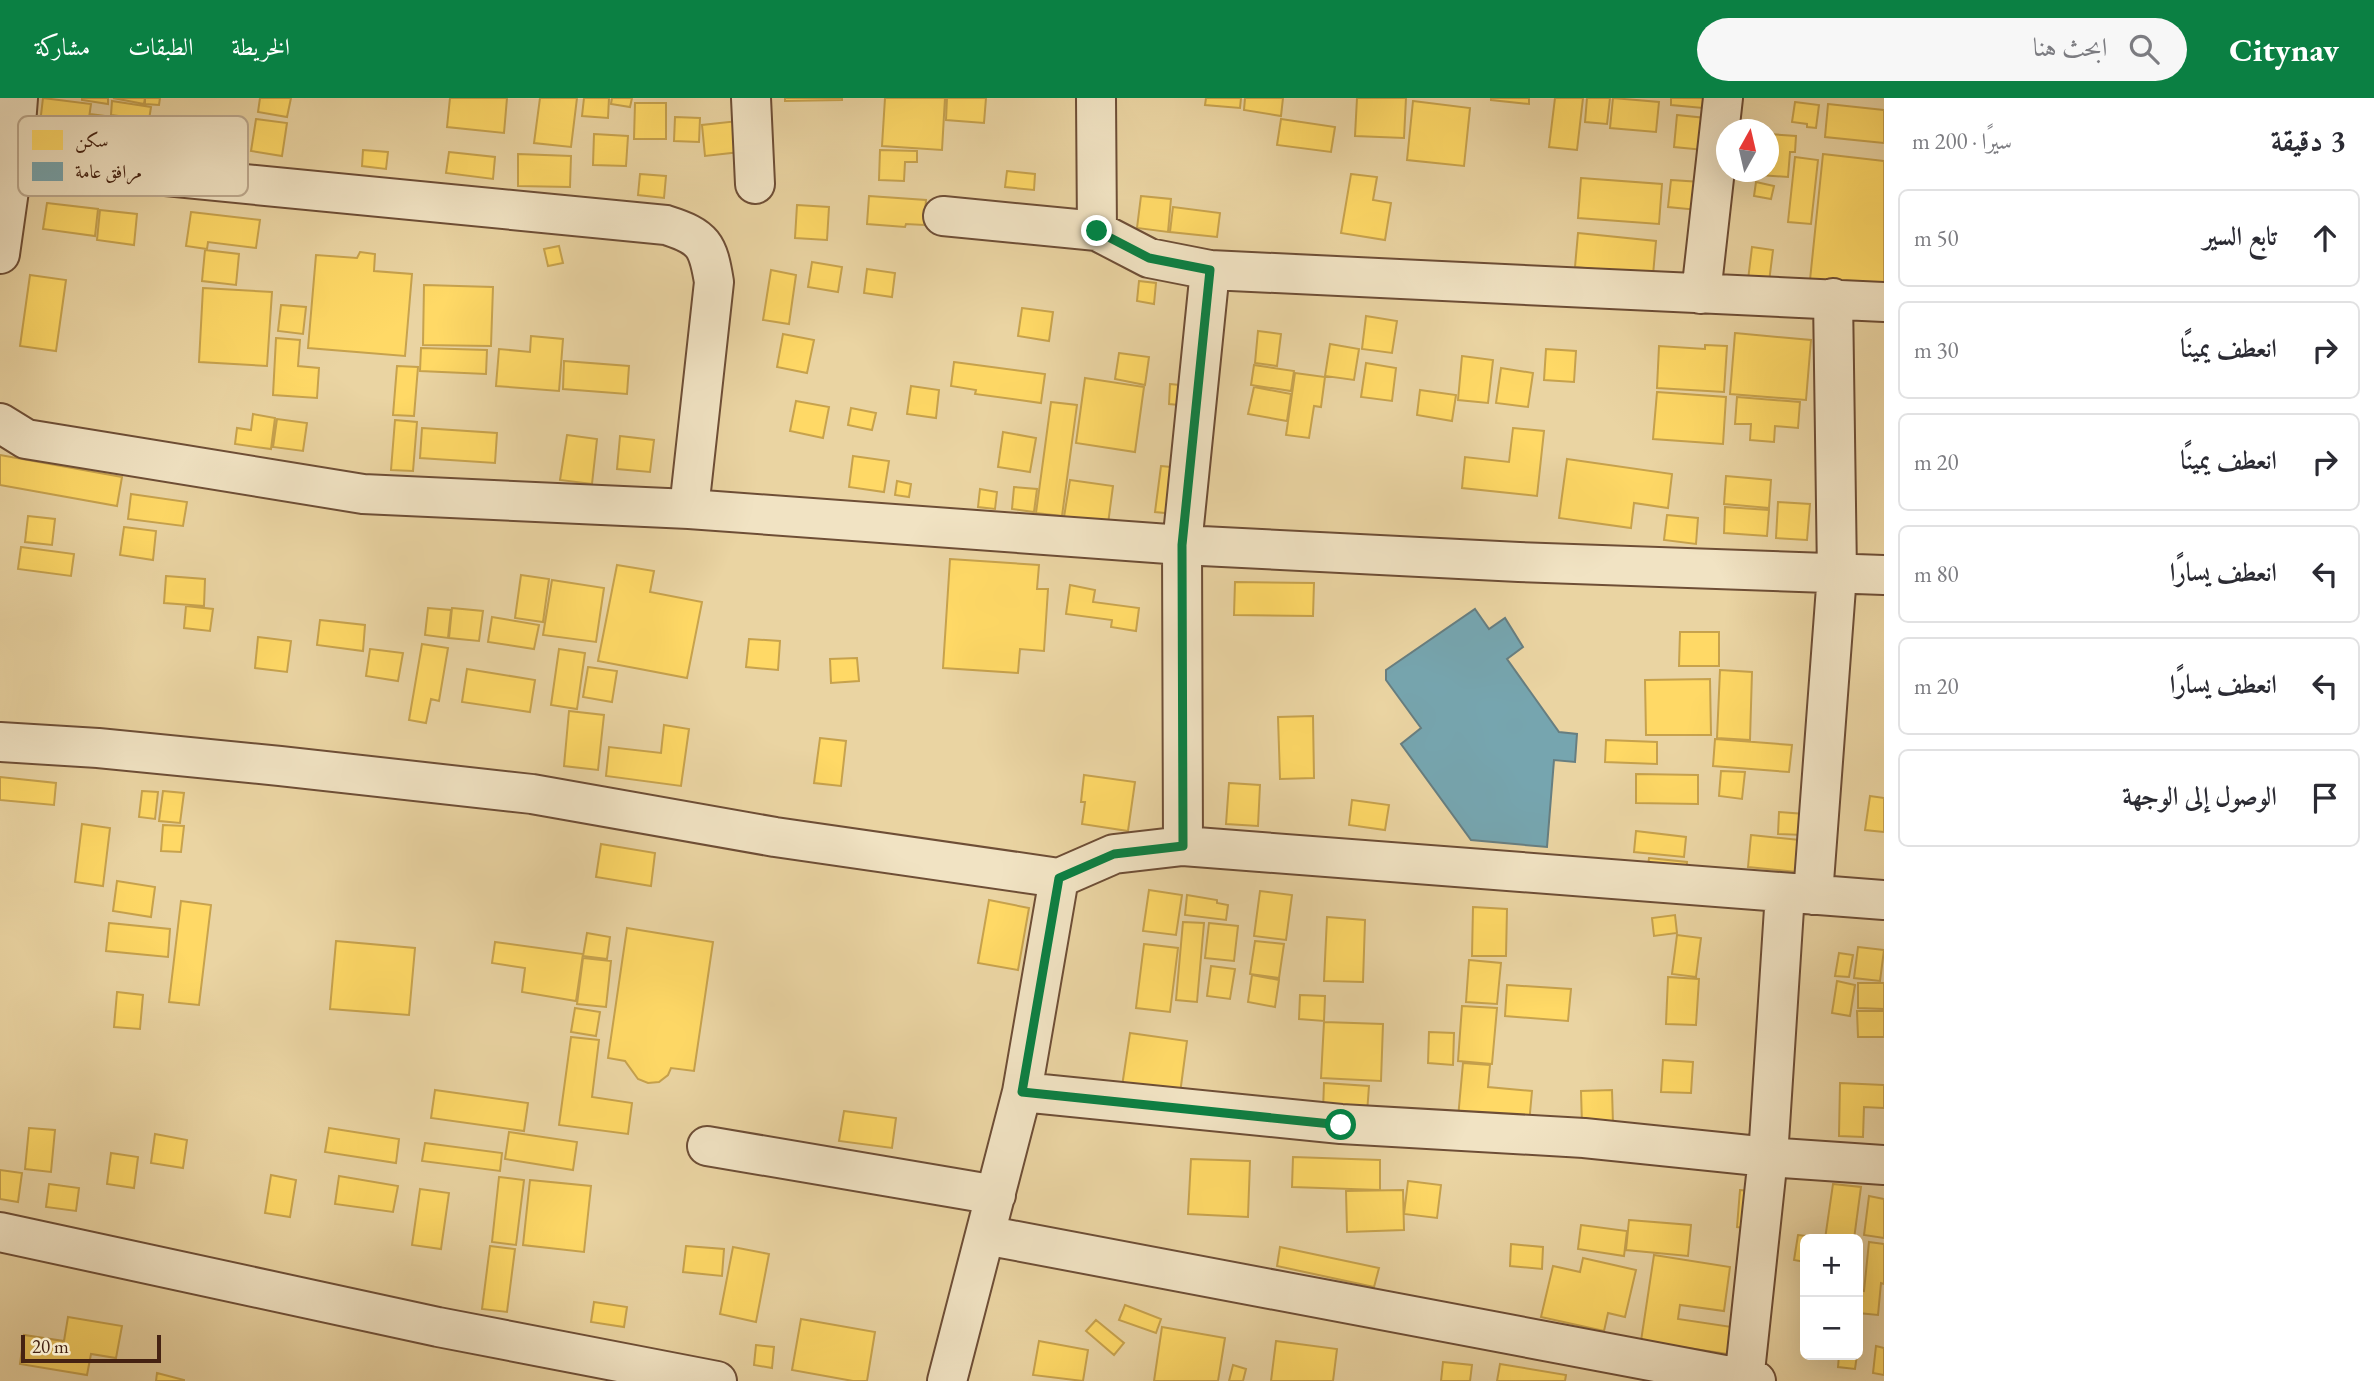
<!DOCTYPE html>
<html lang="ar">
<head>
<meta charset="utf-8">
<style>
  :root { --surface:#fff; --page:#f7f7f7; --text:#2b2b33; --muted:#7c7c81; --line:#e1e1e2; --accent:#0b8043 }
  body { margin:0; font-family:"EB Garamond",Amiri,serif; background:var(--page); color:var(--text); direction:rtl }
  .controls { position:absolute; right:21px; bottom:21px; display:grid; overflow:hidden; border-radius:10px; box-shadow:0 7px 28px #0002 }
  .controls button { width:63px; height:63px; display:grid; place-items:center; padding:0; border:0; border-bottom:2px solid var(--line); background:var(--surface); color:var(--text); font:35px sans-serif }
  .compass { position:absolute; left:1716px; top:21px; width:63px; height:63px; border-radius:50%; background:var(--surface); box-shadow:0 7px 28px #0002; rotate:8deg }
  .scale { position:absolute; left:21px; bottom:18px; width:140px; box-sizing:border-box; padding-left:7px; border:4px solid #452212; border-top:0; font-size:19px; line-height:24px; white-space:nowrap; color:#452212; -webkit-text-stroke:5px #f1e3c3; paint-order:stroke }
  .stop { position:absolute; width:21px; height:21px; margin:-16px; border:5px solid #0b8043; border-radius:50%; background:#fff }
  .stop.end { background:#0b8043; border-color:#fff; box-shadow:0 2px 7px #0008 }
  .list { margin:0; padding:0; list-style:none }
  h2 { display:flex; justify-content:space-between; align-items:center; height:91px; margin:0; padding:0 28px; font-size:30px }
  h2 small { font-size:23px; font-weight:400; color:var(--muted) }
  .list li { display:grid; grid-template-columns:46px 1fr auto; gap:21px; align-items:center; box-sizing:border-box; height:98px; margin:0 14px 14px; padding:0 14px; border:2px solid var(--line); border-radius:10px }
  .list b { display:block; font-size:26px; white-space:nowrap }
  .list em { font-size:23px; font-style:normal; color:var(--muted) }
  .icon { flex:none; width:38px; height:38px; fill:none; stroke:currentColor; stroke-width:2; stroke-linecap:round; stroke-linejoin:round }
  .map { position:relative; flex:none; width:1884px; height:1283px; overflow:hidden; direction:ltr }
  header { display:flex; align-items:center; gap:42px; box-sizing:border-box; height:98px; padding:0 35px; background:var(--accent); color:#fff }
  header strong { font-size:33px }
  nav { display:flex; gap:38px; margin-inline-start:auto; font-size:24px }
  .search { width:490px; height:63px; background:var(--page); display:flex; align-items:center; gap:18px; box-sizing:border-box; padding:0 24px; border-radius:38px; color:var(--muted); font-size:26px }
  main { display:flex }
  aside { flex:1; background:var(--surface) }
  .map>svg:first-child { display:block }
</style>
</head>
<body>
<header>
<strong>Citynav</strong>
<div class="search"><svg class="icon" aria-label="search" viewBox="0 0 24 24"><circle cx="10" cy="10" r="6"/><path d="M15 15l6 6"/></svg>ابحث هنا</div>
<nav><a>الخريطة</a><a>الطبقات</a><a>مشاركة</a></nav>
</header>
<main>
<aside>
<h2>3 دقيقة<small>سيرًا · 200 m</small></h2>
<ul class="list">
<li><svg class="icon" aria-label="ahead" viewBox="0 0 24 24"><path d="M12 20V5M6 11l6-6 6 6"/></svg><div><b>تابع السير</b></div><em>50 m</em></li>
<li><svg class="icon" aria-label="right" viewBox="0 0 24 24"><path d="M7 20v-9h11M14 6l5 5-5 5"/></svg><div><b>انعطف يمينًا</b></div><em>30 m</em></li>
<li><svg class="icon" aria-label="right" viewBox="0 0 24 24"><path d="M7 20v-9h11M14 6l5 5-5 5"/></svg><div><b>انعطف يمينًا</b></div><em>20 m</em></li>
<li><svg class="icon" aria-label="left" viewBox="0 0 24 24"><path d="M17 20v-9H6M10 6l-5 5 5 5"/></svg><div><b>انعطف يسارًا</b></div><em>80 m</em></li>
<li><svg class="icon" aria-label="left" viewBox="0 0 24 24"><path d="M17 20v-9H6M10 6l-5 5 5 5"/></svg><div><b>انعطف يسارًا</b></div><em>20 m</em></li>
<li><svg class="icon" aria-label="arrive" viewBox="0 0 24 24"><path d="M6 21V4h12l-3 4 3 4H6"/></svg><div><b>الوصول إلى الوجهة</b></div></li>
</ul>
</aside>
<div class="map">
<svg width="1884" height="1283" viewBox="0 0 1884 1283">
  <rect width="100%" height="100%" fill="#ead4a2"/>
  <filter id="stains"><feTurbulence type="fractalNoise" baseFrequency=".00286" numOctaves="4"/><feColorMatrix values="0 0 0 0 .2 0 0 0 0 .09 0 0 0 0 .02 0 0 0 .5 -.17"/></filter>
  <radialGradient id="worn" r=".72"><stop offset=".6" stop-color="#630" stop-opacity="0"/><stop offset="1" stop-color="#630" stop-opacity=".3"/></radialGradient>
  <path fill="#ffd966" stroke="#c7a24d" stroke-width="2" d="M43 0 91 6 86 41 39 34Z
    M82 0H108V6L82 2Z
    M113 0H145L144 6Z
    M145 0H160L159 7 145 6Z
    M260 0H291L287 19 258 14Z
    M450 0H507L504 35 447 29Z
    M540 0H577L571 49 534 45Z
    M584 0H609L608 20 582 18Z
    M612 0H632L630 9 611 6Z
    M785 0H842V2L785 3Z
    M885 0H945L942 52 882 48Z
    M947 0H986L984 25 946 22Z
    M1206 0H1241L1240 10 1205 7Z
    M1245 0H1283L1281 18 1244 12Z
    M1357 0H1406L1404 40 1355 38Z
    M1491 0H1529V6L1491 2Z
    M1555 0H1583L1577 52 1549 49Z
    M1587 0H1610L1607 26 1585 24Z
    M1613 0 1659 4 1656 34 1610 30Z
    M1671 0H1705L1703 10 1671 7Z
    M112 3 151 9 149 22 111 17Z
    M1413 3 1470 10 1464 68 1407 62Z
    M1795 4 1819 7 1816 30 1807 29V26L1792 24Z
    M635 5H666V41H634Z
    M1828 6 1884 12V45L1825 39Z
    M90 16 121 20 118 44 87 39Z
    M1677 17 1706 20 1704 52 1674 49Z
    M675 19 700 20 699 44 674 43Z
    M256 21 287 25 282 58 251 53Z
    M1281 21 1335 29 1331 54 1277 47Z
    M738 23 740 54 705 58 702 27Z
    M594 36 628 38 626 68 593 67Z
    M1769 36 1796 38 1795 54H1790L1788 79 1760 77 1761 74H1769Z
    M363 52 388 54 386 71 362 68Z
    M880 52 917 53V64H905L904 83 879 82Z
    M449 54 495 59 493 81 446 75Z
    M518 56 571 58 570 89 518 88Z
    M1823 56 1884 63V189L1810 182Z
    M1795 59 1818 62 1811 126 1788 124Z
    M1007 73 1035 76 1034 92 1005 89Z
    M640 76 666 78 664 100 638 97Z
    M1351 76 1377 79 1373 102 1391 105 1385 142 1341 135Z
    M1581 80 1662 86 1659 126 1578 120Z
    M1671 82 1701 84 1698 112 1668 109Z
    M1756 84 1774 88 1771 101 1754 98Z
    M869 98 926 102 924 127 906 126 905 129 867 126Z
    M1141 98 1171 101 1168 134 1137 130Z
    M47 105 98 111 95 138 43 131Z
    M797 107 829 109 827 142 795 140Z
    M1173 109 1220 115 1217 139 1170 134Z
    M100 112 137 116 134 147 97 142Z
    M191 114 260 122 256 150 208 144 207 151 186 148Z
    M1578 135 1656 143 1653 177 1575 169Z
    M559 148 563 165 548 168 544 151Z
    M1752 149 1773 152 1769 184 1748 182Z
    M205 152 239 156 236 187 202 183Z
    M360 154 375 156 374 173 412 176 405 258 308 250 316 157 357 160Z
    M812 164 842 169 838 194 808 189Z
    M867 171 895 175 892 199 864 195Z
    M771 172 796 177 789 226 763 222Z
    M30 177 66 182 56 253 20 248Z
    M1139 183 1156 185 1154 206 1137 203Z
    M424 187 493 189 491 248 423 247Z
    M203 190 272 194 267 268 199 264Z
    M281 207 306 209 303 236 278 233Z
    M1022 210 1053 214 1049 243 1018 238Z
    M1366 218 1397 223 1392 255 1362 251Z
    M1258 233 1281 236 1277 268 1255 265Z
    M1735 235 1811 242 1806 302 1730 296Z
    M783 236 814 242 807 275 777 269Z
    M531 238 563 241 559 293 496 288 499 251 530 254Z
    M276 240 300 242 298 268 319 270 317 300 273 297Z
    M1330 246 1359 251 1354 282 1325 278Z
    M1705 247 1727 248 1724 294 1657 290 1659 248 1705 251Z
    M421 250 487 252 486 276 420 273Z
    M1546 251 1576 253 1574 284 1544 282Z
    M1119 255 1149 259 1145 287 1115 281Z
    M1462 258 1493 262 1488 305 1458 302Z
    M564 263 629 268 627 296 563 291Z
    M954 264 1045 276 1041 305 975 296 976 292 951 288Z
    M1366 265 1396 270 1392 303 1361 299Z
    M1254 267 1294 273 1291 293 1251 287Z
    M397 268 418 269 414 318 393 317Z
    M1501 270 1533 275 1528 309 1496 305Z
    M1295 275 1325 279 1321 309 1314 308 1309 340 1286 337Z
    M1085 280 1144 289 1135 354 1076 345Z
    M1170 286 1190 288 1189 308 1169 306Z
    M911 288 939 292 936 320 907 316Z
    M1254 289 1291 296 1287 323 1248 316Z
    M1420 292 1456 297 1452 323 1417 317Z
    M1657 294 1726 299 1723 346 1653 341Z
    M1737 299 1800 304 1798 330 1775 328 1774 344 1750 342 1751 326H1735Z
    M796 303 829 309 823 340 790 333Z
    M1051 304 1077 307 1062 418 1036 415Z
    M851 310 876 315 872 332 848 327Z
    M253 316 275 320 271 351 235 346 237 330 251 332Z
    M277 321 307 325 303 353 273 349Z
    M395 322 417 324 413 373 391 372Z
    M422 330 497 335 495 365 420 360Z
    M1513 330 1544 333 1537 398 1462 390 1465 359 1509 364Z
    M1003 334 1036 340 1030 374 998 369Z
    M567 337 597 341 592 386 560 382Z
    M620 338 654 342 650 374 617 371Z
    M0 357 122 379 117 408 0 387Z
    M853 358 889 363 884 394 849 389Z
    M1567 361 1672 376 1668 410 1634 405 1631 430 1559 420Z
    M1161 368 1181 370 1175 416 1155 414Z
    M1726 378 1771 382 1769 410 1724 406Z
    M1070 382 1113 388 1108 426 1064 419Z
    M897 383 911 386 909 399 895 397Z
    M1014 389 1037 391 1034 414 1012 411Z
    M980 391 997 394 995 411 978 409Z
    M131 396 187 404 183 428 128 421Z
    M1778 404 1810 406 1807 442 1776 440Z
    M1725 409 1769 412 1767 438 1724 435Z
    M1667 417 1698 420 1696 446 1664 442Z
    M28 418 55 421 52 447 25 444Z
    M124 429 156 433 153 462 120 457Z
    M21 449 74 456 71 478 18 471Z
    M950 461 1039 467 1037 491H1048L1044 553 1020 551 1018 575 943 570Z
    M617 467 654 473 650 494 702 504 687 580 598 563Z
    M521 477 549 481 543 524 515 520Z
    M166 478 205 481 204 508 164 505Z
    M552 482 604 490 596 544 543 537Z
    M1235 484 1314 485 1313 518 1234 517Z
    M1070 487 1095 492 1093 504 1139 510 1136 533 1111 529 1112 522 1066 516Z
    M186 508 213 511 210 533 184 530Z
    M428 510 451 512 448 540 425 537Z
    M452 510 483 513 479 543 449 540Z
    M492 519 539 527 534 551 488 544Z
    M320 522 365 527 363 553 317 547Z
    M1680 534H1719V568H1679Z
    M258 539 291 543 287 574 255 570Z
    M749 541 780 543 778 572 746 569Z
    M422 546 448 550 439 603 431 601 426 625 409 622Z
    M370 551 403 555 398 583 366 578Z
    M559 551 585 555 577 611 551 607Z
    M857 560 859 583 831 585 830 561Z
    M588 569 617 573 612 604 583 599Z
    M467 571 535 582 530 614 462 604Z
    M1720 572 1752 574 1750 642 1717 640Z
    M1710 581 1711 637H1646L1645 582Z
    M569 613 604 617 598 672 564 668Z
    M1313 618 1314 680 1280 681 1278 619Z
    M664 627 689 631 681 688 606 678 609 649 661 655Z
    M820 640 846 643 841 688 814 685Z
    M1715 641 1792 647 1789 674 1713 668Z
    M1606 642 1657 644V666L1605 664Z
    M1721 673 1745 674 1742 701 1719 698Z
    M1636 676 1698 677V706L1636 705Z
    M1084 677 1135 684 1128 733 1082 726 1085 704H1081Z
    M0 679 56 685 54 707 0 702Z
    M1229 685 1260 687 1258 728 1226 726Z
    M142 693 158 694 155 721 139 719Z
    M163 693 184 695 180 725 159 723Z
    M1870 698 1884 700V734L1865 732Z
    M1352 702 1389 707 1385 732 1349 727Z
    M1779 714 1805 716 1804 737 1778 736Z
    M82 726 110 730 103 788 75 784Z
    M163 727 184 728 181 754 161 753Z
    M1636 733 1686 739 1684 759 1634 754Z
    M1751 737 1809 743 1806 775 1748 769Z
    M601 746 655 755 651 788 596 779Z
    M1649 760 1687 764 1686 778 1647 775Z
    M117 783 155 789 151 819 113 813Z
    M1149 792 1182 797 1176 837 1143 833Z
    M1260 793 1292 797 1286 842 1254 838Z
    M1187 797 1217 802V805L1228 807 1226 822 1185 817Z
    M989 802 1029 810 1018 872 978 865Z
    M181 803 211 807 199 907 169 904Z
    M1473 809 1507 811 1506 858H1472Z
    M1675 817 1677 835 1654 838 1652 820Z
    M1327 819 1365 822 1363 884 1324 883Z
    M1183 824 1204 825 1197 904 1176 902Z
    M109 825 170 831 168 859 106 853Z
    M1209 825 1238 828 1234 863 1205 860Z
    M627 830 713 844 694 973 671 970 668 977 659 984 648 985 638 981 625 963 608 960Z
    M587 835 610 839 607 861 583 858Z
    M1677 837 1701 840 1696 879 1672 876Z
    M336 843 415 850 409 917 330 911Z
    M1255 843 1284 846 1279 880 1250 876Z
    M495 844 583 856 576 903 522 894 525 870 492 865Z
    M1144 846 1178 850 1170 914 1136 910Z
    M1858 849 1884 852 1880 883 1854 880Z
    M1839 855 1853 857 1849 879 1835 878Z
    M583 860 611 863 606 909 577 906Z
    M1469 862 1501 865 1497 906 1466 904Z
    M1211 868 1235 871 1230 901 1207 898Z
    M1252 877 1279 882 1275 909 1248 904Z
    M1668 879 1699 881 1696 927 1666 926Z
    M1837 883 1855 887 1850 918 1832 915Z
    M1858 885H1884V911L1858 910Z
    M1507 887 1571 891 1568 923 1505 918Z
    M117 894 143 897 140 931 114 929Z
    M1300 897 1325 898 1324 923 1299 921Z
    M1462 908 1497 910 1492 966 1458 963Z
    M575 910 600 914 596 938 571 934Z
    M1857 913H1884V939H1858Z
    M1324 924 1383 926 1381 983 1321 980Z
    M1429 934 1454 935 1453 967 1428 965Z
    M1130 935 1187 943 1179 1003 1121 995Z
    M571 939 599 942 592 999 632 1005 628 1036 559 1027Z
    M1663 962 1693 964 1691 995 1661 994Z
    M1463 965 1490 967 1488 989 1532 993 1529 1026 1458 1020Z
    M1324 985 1369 988 1367 1015 1323 1012Z
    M1840 985 1884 987V1010L1864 1009 1863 1039 1839 1038Z
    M435 992 528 1005 524 1033 431 1020Z
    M1612 992 1613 1026 1582 1027 1581 993Z
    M844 1013 896 1020 892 1050 839 1043Z
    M29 1030 55 1032 51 1074 25 1071Z
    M329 1030 399 1041 396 1065 325 1054Z
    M509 1034 577 1044 573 1072 505 1061Z
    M155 1036 187 1042 183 1070 151 1065Z
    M425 1045 502 1055 500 1073 422 1063Z
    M111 1055 138 1059 134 1090 107 1086Z
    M1293 1059 1380 1062V1092L1292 1089Z
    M1191 1061 1250 1063 1248 1119 1188 1116Z
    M0 1072 22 1075 18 1104 0 1101Z
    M271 1077 296 1082 290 1119 265 1115Z
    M339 1078 398 1088 393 1114 335 1106Z
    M499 1079 524 1082 516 1147 492 1144Z
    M530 1082 591 1088 584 1154 523 1147Z
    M1408 1083 1441 1087 1437 1120 1404 1116Z
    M49 1086 79 1090 76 1113 46 1109Z
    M1833 1086 1861 1089 1854 1141H1825Z
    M420 1091 449 1095 441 1151 412 1147Z
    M1403 1092 1404 1132 1347 1134 1346 1093Z
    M1740 1092 1759 1094 1756 1131 1737 1129Z
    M1869 1098 1884 1101V1140L1864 1137Z
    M1629 1122 1691 1127 1688 1158 1626 1152Z
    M1581 1127 1627 1133 1624 1158 1578 1151Z
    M1798 1137 1815 1139 1814 1141H1805V1164L1794 1162Z
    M1869 1144 1884 1146V1186L1881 1185 1878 1217 1858 1215V1192L1864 1193Z
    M1511 1146 1543 1149 1542 1171 1510 1168Z
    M490 1148 515 1151 507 1214 482 1211Z
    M686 1148 724 1151 722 1178 683 1174Z
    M733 1149 769 1156 756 1224 720 1216Z
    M1280 1149 1379 1170 1374 1189 1277 1168Z
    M1654 1157 1730 1169 1724 1213 1680 1207 1678 1221 1745 1231 1741 1258 1641 1243Z
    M1583 1160 1636 1172 1625 1219 1608 1215 1604 1233 1541 1219 1553 1168 1580 1174Z
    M594 1204 627 1209 624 1229 591 1224Z
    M1125 1207 1161 1221 1156 1235 1119 1222Z
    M68 1219 122 1228 116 1260 91 1256 87 1277 20 1266 24 1237 64 1243Z
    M801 1221 875 1234 867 1283H853L792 1272Z
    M1096 1222 1124 1245 1114 1257 1086 1233Z
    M1162 1229 1225 1240 1218 1283H1154Z
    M1039 1243 1088 1252 1083 1283 1033 1277Z
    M1276 1243 1337 1251 1333 1283H1271Z
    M756 1247 774 1249 772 1270 754 1267Z
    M1876 1248 1884 1250V1277L1873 1275Z
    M1839 1257H1857L1855 1271 1838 1269Z
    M1443 1264 1472 1267 1470 1283H1441Z
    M1500 1266 1566 1277 1565 1283H1497Z
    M1233 1267 1246 1271 1243 1283H1229Z
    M157 1275 184 1282V1283H156Z"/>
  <path fill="#76a5af" stroke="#677e80" stroke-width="2" d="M1475 511 1489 531 1505 520 1523 549 1507 561 1559 634 1577 636 1575 664 1554 662 1547 749 1471 742 1401 646 1421 630 1386 582V572Z"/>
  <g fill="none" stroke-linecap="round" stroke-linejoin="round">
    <defs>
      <path id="street" d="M751 0 755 86
        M1096 0 1097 133
        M0 62 666 127C704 139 708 147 714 184L689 411
        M943 118 1097 133 1149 160 1210 172 1884 204
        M0 156 13 64 18 0
        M1701 196 1723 0
        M0 325 26 341 363 396 689 411 1182 447 1519 464 1884 477
        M0 644 98 650 280 668 532 696 775 739 1059 780
        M1183 748 1182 447 1210 172
        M1813 797 1837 476 1833 200
        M1022 994 1341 1026 1584 1040 1768 1059 1884 1067
        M707 1048 996 1097
        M0 1134 438 1229 717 1283
        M985 1137 1756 1283
        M947 1283 1022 994 1059 780 1114 756 1183 748 1884 802
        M1744 1283 1768 1059 1785 795"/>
    </defs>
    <use href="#street" stroke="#6e4e36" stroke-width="42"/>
    <use href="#street" stroke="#f1e3c3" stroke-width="38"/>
  </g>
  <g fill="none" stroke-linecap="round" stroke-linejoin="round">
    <path stroke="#0b8043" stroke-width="9" d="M1097 133 1149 160 1210 172 1182 447 1183 748 1114 756 1059 780 1022 994 1341 1027"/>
  </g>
  <rect x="18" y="18" width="230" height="80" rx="10" fill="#f1e3c3" stroke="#bda98e" stroke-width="2"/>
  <rect x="32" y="32" width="31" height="20" fill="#ffd966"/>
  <rect x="32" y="64" width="31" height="19" fill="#76a5af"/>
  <g font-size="19" fill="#452212">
    <text x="75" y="49">سكن</text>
    <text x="75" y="80">مرافق عامة</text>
  </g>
  <rect width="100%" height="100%" filter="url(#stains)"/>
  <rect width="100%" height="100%" fill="url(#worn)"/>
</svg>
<div class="controls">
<button>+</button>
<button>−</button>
</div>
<svg class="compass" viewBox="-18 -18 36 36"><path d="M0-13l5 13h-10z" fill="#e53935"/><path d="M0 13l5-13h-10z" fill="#7c7c81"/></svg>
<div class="scale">20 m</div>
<div class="stop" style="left:1341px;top:1027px"></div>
<div class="stop end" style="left:1097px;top:133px"></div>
</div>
</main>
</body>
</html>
